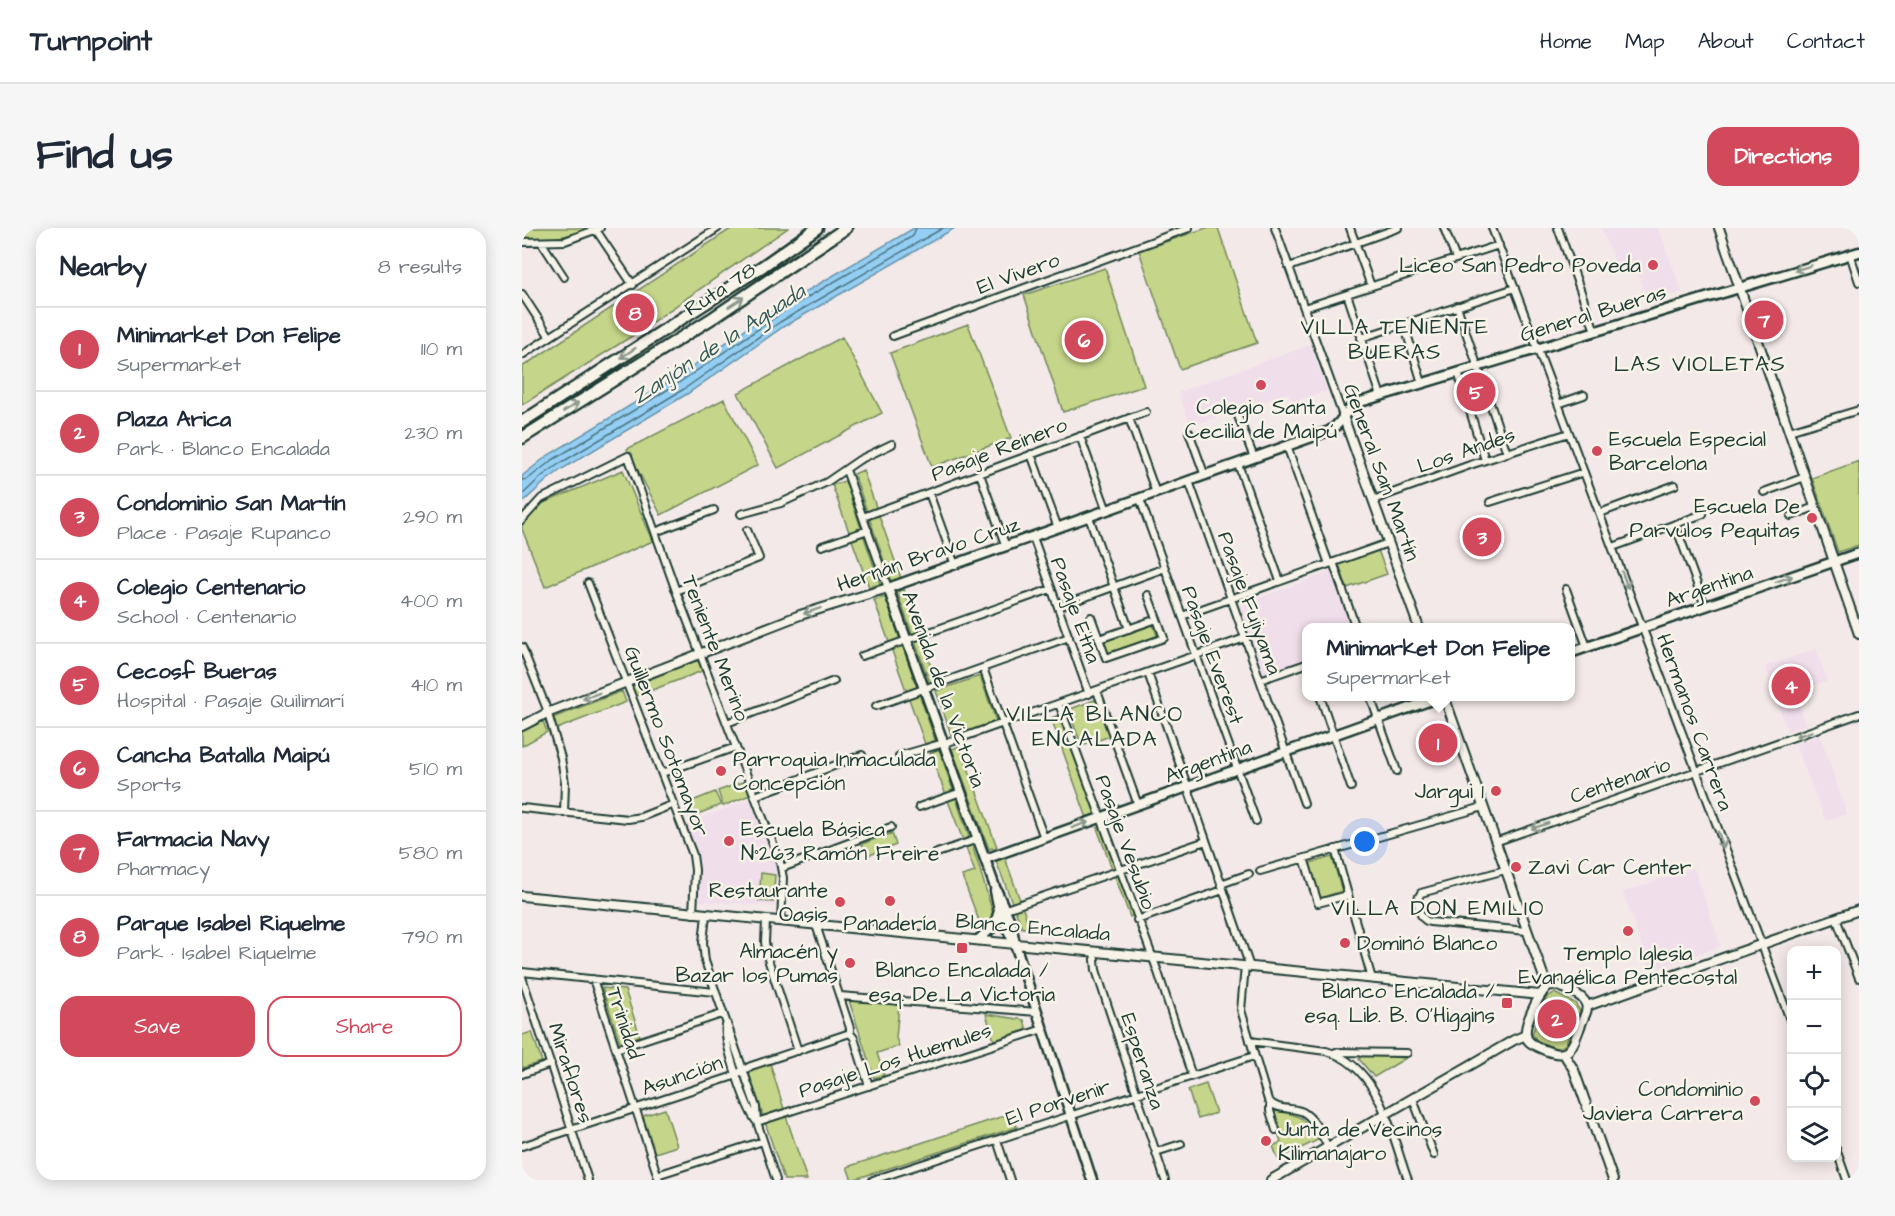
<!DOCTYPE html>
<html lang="en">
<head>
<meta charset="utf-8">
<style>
  :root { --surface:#fff; --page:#f6f6f7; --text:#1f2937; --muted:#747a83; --line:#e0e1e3; --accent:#d1495b }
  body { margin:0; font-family:"Architects Daughter",sans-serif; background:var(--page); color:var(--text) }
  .controls { position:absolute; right:18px; bottom:18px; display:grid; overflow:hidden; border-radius:12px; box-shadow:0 3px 15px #0003 }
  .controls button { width:54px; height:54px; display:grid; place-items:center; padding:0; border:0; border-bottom:2px solid var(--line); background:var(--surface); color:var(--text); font:30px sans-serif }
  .you { position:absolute; left:843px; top:614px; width:21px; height:21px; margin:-15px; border:4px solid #fff; border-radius:50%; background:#1a73e8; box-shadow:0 0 0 9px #1a73e833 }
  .badge { display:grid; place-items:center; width:39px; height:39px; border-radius:50%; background:var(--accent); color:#fff; font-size:20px; font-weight:700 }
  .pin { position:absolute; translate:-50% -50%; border:3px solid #fff; box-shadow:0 2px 6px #0006 }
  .popup { position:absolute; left:780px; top:395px; width:273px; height:78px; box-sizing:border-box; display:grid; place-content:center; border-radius:12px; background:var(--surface); filter:drop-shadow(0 2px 4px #0005); font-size:20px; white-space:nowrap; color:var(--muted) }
  .popup b { font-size:22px; color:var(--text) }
  .popup::after { content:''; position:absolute; left:50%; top:100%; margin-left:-12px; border:12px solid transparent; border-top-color:var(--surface) }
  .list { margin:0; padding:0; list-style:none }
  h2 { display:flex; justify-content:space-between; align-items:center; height:78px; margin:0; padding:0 24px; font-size:26px }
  h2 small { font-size:20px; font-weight:400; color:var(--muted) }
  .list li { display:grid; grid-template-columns:39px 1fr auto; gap:18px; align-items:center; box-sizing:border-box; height:84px; padding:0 24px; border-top:2px solid var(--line) }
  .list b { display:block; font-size:22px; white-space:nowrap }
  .list p { margin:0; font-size:20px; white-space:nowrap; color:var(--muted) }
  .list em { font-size:20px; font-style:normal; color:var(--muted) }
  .actions { display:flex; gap:12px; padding:18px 24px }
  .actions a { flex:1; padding:14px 0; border:2px solid var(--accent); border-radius:18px; text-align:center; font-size:21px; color:var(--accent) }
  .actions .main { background:var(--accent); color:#fff }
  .icon { flex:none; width:33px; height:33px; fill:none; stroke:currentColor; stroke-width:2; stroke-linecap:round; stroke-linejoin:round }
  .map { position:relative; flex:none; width:1337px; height:952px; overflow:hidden; border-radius:18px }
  header { display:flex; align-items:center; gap:36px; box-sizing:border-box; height:84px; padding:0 30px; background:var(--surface); border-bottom:2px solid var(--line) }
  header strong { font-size:28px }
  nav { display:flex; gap:33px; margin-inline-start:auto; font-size:21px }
  .intro { display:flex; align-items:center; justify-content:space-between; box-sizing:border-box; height:144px; padding:0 36px }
  h1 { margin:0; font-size:42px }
  .button { padding:15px 27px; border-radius:18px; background:var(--accent); color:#fff; font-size:21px; font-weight:700 }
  main { display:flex; gap:36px; padding:0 36px }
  aside { flex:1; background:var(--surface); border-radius:18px; box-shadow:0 3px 15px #0003 }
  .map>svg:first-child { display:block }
</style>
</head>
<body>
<header>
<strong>Turnpoint</strong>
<nav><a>Home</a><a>Map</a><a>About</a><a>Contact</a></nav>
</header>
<div class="intro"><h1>Find us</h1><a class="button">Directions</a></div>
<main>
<aside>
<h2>Nearby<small>8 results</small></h2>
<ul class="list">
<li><span class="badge">1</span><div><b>Minimarket Don Felipe</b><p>Supermarket</p></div><em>110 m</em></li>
<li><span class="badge">2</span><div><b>Plaza Arica</b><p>Park · Blanco Encalada</p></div><em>230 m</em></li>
<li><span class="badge">3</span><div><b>Condominio San Martín</b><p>Place · Pasaje Rupanco</p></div><em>290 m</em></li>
<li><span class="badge">4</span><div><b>Colegio Centenario</b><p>School · Centenario</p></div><em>400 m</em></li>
<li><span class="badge">5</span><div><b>Cecosf Bueras</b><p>Hospital · Pasaje Quilimarí</p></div><em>410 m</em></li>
<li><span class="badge">6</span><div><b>Cancha Batalla Maipú</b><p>Sports</p></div><em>510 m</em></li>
<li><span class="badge">7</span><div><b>Farmacia Navy</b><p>Pharmacy</p></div><em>580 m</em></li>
<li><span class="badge">8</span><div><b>Parque Isabel Riquelme</b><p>Park · Isabel Riquelme</p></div><em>790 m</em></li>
</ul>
<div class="actions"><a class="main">Save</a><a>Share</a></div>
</aside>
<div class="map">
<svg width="1337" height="952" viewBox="0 0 1337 952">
  <rect width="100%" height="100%" fill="#f4e9e9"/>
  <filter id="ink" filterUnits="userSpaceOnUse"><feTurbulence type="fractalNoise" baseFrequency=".0167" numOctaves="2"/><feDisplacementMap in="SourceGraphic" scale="12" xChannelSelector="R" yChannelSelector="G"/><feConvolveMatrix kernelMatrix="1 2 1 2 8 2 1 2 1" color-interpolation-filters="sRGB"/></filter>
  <g filter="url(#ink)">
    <path fill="#f0deeb" d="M1079 0H1136L1160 64 1126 74 1112 35 1095 40Z
      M788 117 805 163 771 174 767 165 669 198 656 164Z
      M810 343 814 347 833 399 784 400V435L743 449 717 377Z
      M1294 421 1305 453 1273 464 1283 497 1265 503 1243 438Z
      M1298 507 1325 586 1304 593 1273 516Z
      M228 571 255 640 253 678 174 673 177 630 164 596Z
      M1172 640 1199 718 1129 743 1101 664Z"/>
    <path fill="#c5d589" stroke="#72895e" stroke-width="1.5" d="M0 0H66C44 11 24 11 0 9Z
      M210 0H266L110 108 0 177V139Z
      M684 0H696L735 115 658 141 617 23Z
      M583 40 622 158 541 184 502 67Z
      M446 96 489 210 410 239 368 125Z
      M320 109 360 185 256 240 216 165Z
      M202 171 236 237 139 287 105 221Z
      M1337 233V317L1316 324 1290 250Z
      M101 242 131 313 23 359 0 301V284Z
      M341 242 379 350 369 353 332 246Z
      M323 253 358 356 347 359 310 257Z
      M856 322 865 346 825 360 817 336Z
      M382 361 414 453 408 455 375 364Z
      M364 369 413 512 403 516 352 372Z
      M631 397 635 407 634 410 589 425 585 424 583 416 584 413Z
      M176 432 180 443 112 469 108 459Z
      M458 448 474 493 430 509 414 463Z
      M100 463 104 474 32 502 28 491Z
      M575 471 588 508 560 518 546 482Z
      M537 487 574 587 565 590 529 490Z
      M21 493 25 504 0 518V504Z
      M438 518 475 619 467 621 430 521Z
      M417 521 456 635 472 689 465 699 459 698 440 648 453 644 408 525Z
      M223 553 228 567 201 578 196 563Z
      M193 564 199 577 168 589 163 576Z
      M579 598 612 687 608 689 575 600Z
      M370 605 374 617 345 628 340 616Z
      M810 629 820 663 798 670 788 635Z
      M483 630 508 700H500L474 633Z
      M239 645 253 647 251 674 237 673Z
      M80 760 103 762 118 808 98 814Z
      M1032 765 1053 775 1058 783 1043 817 1036 821 1016 814 1010 806 1025 769Z
      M327 772 377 777 374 810 377 818 355 825 362 847 352 850Z
      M464 786 502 792 505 802 472 813Z
      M10 804 20 834 0 840V807Z
      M841 827H846L884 830 852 849 837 831Z
      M248 835 262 881 241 888 226 842Z
      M684 856 694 885 676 891 666 862Z
      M143 881 155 918 133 925 121 888Z
      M754 883C780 887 783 890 796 912L756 931 751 918 759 914 750 887Z
      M491 885 495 899 330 952 325 939Z
      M264 888 285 952H262L243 894Z"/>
    <path fill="#94cef4" stroke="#6594a7" stroke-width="1.5" d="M392 0H433L261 99 165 166 40 241 24 253 0 275V248L25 228 155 149 239 90Z"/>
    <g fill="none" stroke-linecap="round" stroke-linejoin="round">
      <path stroke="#4e7781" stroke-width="1.5" d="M0 252 6 251 29 233 158 154 267 80 391 8 394 0
        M0 267 20 248 37 236 162 161 258 94 421 0"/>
      <defs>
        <path id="minor" d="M753 0 821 188
          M828 0 849 58
          M922 0 934 31
          M970 0 1270 797
          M1036 0 1073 103
          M74 2 111 57
          M0 14 43 13 78 0
          M20 15 42 49
          M1328 26 1337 54
          M767 39 876 0
          M0 66 28 109
          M825 66 859 168
          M935 78 985 225
          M782 80 977 17
          M882 96 900 155
          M371 108 667 0
          M839 110 993 60
          M0 127 196 0
          M936 144 963 232
          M1036 176 1062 167
          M716 188 732 230
          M607 190 634 265
          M1267 203 1337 182
          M667 204 683 248
          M558 208 585 283
          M765 218 807 336
          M509 226 536 300
          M716 236 758 353
          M324 242 366 360
          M458 246 484 319
          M667 253 782 575
          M1242 264 1283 249
          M407 265 433 337
          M618 271 734 593
          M851 272 948 237 1047 205
          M968 274 1062 244
          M1078 285 1153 257
          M219 286 259 275 305 254 337 232 370 216
          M1269 288 1293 279
          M341 289 624 184
          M567 289 607 401
          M0 292 19 271 106 228 154 363 258 634 261 650 259 694
          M1153 296 1183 378
          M133 304 192 282
          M511 309 567 466
          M300 318 346 302
          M1091 319 1181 286 1178 278
          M811 334 834 400
          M66 355 171 627 173 642 171 686
          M1044 361 1065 419
          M154 363 237 330 225 302
          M536 379 643 340
          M660 388 866 315
          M569 389 584 430 642 410 626 367
          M577 411 635 391
          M0 419 24 479 39 530 43 555 42 585
          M340 428 529 361
          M461 440 522 610
          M626 445 728 739
          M738 452 784 436
          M575 463 616 577
          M798 468 829 559
          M848 468 875 543
          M537 476 636 744 670 848
          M354 478 547 409
          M205 495 312 453
          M377 528 436 511 723 410
          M140 545 214 519
          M233 568 340 527
          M397 579 439 564
          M0 580 106 591 119 589 152 576
          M973 614 1337 486
          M813 621 850 751
          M412 626 456 611
          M782 630 796 675 826 667
          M260 640 369 599
          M983 642 899 665 895 672C897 681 898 692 908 694L1005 703
          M738 643 961 579
          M699 656 727 646
          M484 681 684 613
          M184 687 181 714 183 733 234 879 235 894 254 952
          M1314 690 1337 750
          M615 692 701 662
          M244 693 243 714 245 728 276 823
          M294 697 328 800V805L332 810 347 858
          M572 723 574 742 643 952
          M723 738 719 782 746 872C756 884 769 878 781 884 793 891 800 908 806 919
          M0 744 193 764
          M0 749 66 952
          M71 751 137 952
          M318 768 515 784
          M204 797C200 811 225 884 235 894
          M728 813 804 823C858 838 869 906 886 952
          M94 821 200 786
          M814 824 885 825
          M0 846 29 836
          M891 871 912 927
          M748 875V883L754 902
          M235 894 521 801
          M475 912 488 952
          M0 918 209 849 229 838 328 805
          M1314 921 1325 952
          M634 924 659 916
          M135 947 241 913
          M351 952 732 828"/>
        <path id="tertiary" d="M1197 0 1337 406
          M821 188 897 400
          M922 468 1025 758
          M0 498 25 485 278 387 366 360
          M0 668 1018 767
          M1028 757C1037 757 1061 766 1064 776 1066 781 1064 785 1062 789 1049 819 1051 836 1016 819 1010 816 1004 813 1004 806 1002 796 1019 761 1028 757Z
          M1065 778 1337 682
          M1042 826 1052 842 1091 952
          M749 952 992 812 1004 807"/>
        <path id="secondary" d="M1048 425 1337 325
          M463 631 921 468
          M473 663 477 682 491 713
          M456 712 472 698 477 683
          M570 952 493 716 489 695 473 659 366 360 807 203C820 197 822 182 835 175L1337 24"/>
        <path id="motorway" d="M0 194 241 38 295 0
          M0 210 192 89 324 0"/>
      </defs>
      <use href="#minor" stroke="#1f3d34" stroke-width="10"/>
      <use href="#tertiary" stroke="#1f3d34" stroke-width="12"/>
      <use href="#secondary" stroke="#1f3d34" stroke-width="13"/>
      <use href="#motorway" stroke="#1f3d34" stroke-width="15"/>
      <use href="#minor" stroke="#f7f3e8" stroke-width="6"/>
      <use href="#tertiary" stroke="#f7f3e8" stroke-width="8"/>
      <use href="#secondary" stroke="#f7f3e8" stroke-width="8"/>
      <use href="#motorway" stroke="#f7f3e8" stroke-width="10"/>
    </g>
    <defs><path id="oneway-shaft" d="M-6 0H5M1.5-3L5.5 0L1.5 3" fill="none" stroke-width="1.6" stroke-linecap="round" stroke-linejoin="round" transform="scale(1.5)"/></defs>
    <g stroke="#8b988e">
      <use href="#oneway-shaft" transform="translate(1281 40) rotate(163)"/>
      <use href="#oneway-shaft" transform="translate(214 74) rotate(-33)"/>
      <use href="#oneway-shaft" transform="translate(106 125) rotate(147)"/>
      <use href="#oneway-shaft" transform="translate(49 179) rotate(-32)"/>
      <use href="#oneway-shaft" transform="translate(1262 351) rotate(-19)"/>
      <use href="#oneway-shaft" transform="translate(1103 352) rotate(69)"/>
      <use href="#oneway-shaft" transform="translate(290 383) rotate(161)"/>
      <use href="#oneway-shaft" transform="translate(69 468) rotate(159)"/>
      <use href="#oneway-shaft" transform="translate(1282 506) rotate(161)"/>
      <use href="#oneway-shaft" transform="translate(558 597) rotate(-20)"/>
      <use href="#oneway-shaft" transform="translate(1018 598) rotate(161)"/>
      <use href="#oneway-shaft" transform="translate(1199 612) rotate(70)"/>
    </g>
  </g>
  <g fill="#d1495b" stroke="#f7f3e8" stroke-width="2">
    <circle cx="1131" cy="37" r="6"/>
    <circle cx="739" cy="157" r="6"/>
    <circle cx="1075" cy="223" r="6"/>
    <circle cx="1290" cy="290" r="6"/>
    <circle cx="199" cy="543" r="6"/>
    <circle cx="974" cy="563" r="6"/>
    <circle cx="207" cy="613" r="6"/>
    <circle cx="994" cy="639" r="6"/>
    <circle cx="368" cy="673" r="6"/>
    <circle cx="318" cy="674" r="6"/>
    <circle cx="1106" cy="703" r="6"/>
    <circle cx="823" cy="715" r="6"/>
    <rect x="434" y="714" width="12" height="12" rx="3"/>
    <circle cx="328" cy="735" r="6"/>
    <rect x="979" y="769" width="12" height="12" rx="3"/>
    <circle cx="1233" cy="873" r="6"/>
    <circle cx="744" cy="913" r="6"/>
  </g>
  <g text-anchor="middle" stroke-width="5" stroke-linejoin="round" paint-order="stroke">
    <g font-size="21" fill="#1f3d34" stroke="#f7f3e8" text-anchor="end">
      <text x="1119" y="44">Liceo San Pedro Poveda</text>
      <text x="739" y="186" text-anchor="middle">Colegio Santa<tspan x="739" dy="24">Cecilia de Maipú</tspan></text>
      <text x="1087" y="218" text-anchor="start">Escuela Especial<tspan x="1087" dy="24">Barcelona</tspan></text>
      <text x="1278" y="285">Escuela De<tspan x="1278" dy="24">Parvulos Pequitas</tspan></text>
      <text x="211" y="538" text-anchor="start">Parroquia Inmaculada<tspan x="211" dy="24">Concepción</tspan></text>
      <text x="962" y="570">Jargui 1</text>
      <text x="219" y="608" text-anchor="start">Escuela Básica<tspan x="219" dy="24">N°263 Ramón Freire</tspan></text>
      <text x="1006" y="646" text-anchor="start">Zavi Car Center</text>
      <text x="306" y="669">Restaurante<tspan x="306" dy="24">Oasis</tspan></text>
      <text x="368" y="702" text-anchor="middle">Panadería</text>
      <text x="835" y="722" text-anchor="start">Dominó Blanco</text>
      <text x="316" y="730">Almacén y<tspan x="316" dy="24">Bazar los Pumas</tspan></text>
      <text x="1106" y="732" text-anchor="middle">Templo Iglesia<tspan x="1106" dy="24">Evangélica Pentecostal</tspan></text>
      <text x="440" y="749" text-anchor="middle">Blanco Encalada /<tspan x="440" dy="24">esq. De La Victoria</tspan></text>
      <text x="973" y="770">Blanco Encalada /<tspan x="973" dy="24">esq. Lib. B. O'Higgins</tspan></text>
      <text x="1221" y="868">Condominio<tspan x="1221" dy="24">Javiera Carrera</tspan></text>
      <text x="756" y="908" text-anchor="start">Junta de Vecinos<tspan x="756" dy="24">Kilimanajaro</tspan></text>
    </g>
    <g font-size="21" fill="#1f3d34" stroke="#f7f3e8">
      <text transform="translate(496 45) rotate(-20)" y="7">El Vivero</text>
      <text transform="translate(198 61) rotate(-33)" y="7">Ruta 78</text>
      <text transform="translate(1071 85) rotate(-17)" y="7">General Bueras</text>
      <text transform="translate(477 221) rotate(-21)" y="7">Pasaje Reinero</text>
      <text transform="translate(944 222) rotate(-19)" y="7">Los Andes</text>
      <text transform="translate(860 244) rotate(70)" y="7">General San Martín</text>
      <text transform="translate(406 326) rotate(-19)" y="7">Hernán Bravo Cruz</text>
      <text transform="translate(1187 358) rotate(-19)" y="7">Argentina</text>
      <text transform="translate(728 375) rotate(70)" y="7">Pasaje Fujiyama</text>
      <text transform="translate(554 382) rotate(70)" y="7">Pasaje Etna</text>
      <text transform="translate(194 420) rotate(69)" y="7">Teniente Merino</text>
      <text transform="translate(691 427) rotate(70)" y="7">Pasaje Everest</text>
      <text transform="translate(422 461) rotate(70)" y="7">Avenida de la Victoria</text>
      <text transform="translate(1173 494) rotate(70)" y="7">Hermanos Carrera</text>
      <text transform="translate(145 513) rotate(69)" y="7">Guillermo Sotomayor</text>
      <text transform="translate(686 533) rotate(-20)" y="7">Argentina</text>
      <text transform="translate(1098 552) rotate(-19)" y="7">Centenario</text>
      <text transform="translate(604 614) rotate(70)" y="7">Pasaje Vesubio</text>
      <text transform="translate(511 699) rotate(5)" y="7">Blanco Encalada</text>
      <text transform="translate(103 795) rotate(72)" y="7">Trinidad</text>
      <text transform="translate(373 832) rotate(-18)" y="7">Pasaje Los Huemules</text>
      <text transform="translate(621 833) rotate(72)" y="7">Esperanza</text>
      <text transform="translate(49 845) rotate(72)" y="7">Miraflores</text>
      <text transform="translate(160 847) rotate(-19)" y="7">Asunción</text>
      <text transform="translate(536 874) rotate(-18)" y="7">El Porvenir</text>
    </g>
    <g font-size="22" letter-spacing="1.5" fill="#1f3d34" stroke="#f7f3e8">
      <text x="873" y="106">VILLA TENIENTE<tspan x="873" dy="25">BUERAS</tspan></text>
      <text x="1178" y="143">LAS VIOLETAS</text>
      <text x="573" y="493">VILLA BLANCO<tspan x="573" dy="25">ENCALADA</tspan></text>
      <text x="916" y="687">VILLA DON EMILIO</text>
    </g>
    <g font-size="22" font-style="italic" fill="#365a5a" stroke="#f7f3e8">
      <text transform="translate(196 115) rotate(-33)" y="8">Zanjón de la Aguada</text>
    </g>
  </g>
</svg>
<div class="controls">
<button>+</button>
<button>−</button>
<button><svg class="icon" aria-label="locate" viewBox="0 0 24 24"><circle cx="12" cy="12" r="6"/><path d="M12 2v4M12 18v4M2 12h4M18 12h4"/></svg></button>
<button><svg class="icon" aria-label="layers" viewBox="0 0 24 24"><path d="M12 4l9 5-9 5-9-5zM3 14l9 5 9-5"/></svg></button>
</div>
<div class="you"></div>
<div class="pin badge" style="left:916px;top:515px">1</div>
<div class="popup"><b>Minimarket Don Felipe</b>Supermarket</div>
<div class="pin badge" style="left:1035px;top:791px">2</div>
<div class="pin badge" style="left:960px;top:309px">3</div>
<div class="pin badge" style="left:1269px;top:458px">4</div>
<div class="pin badge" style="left:954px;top:164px">5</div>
<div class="pin badge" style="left:562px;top:112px">6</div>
<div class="pin badge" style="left:1242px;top:92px">7</div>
<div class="pin badge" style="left:113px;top:85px">8</div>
</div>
</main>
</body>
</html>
